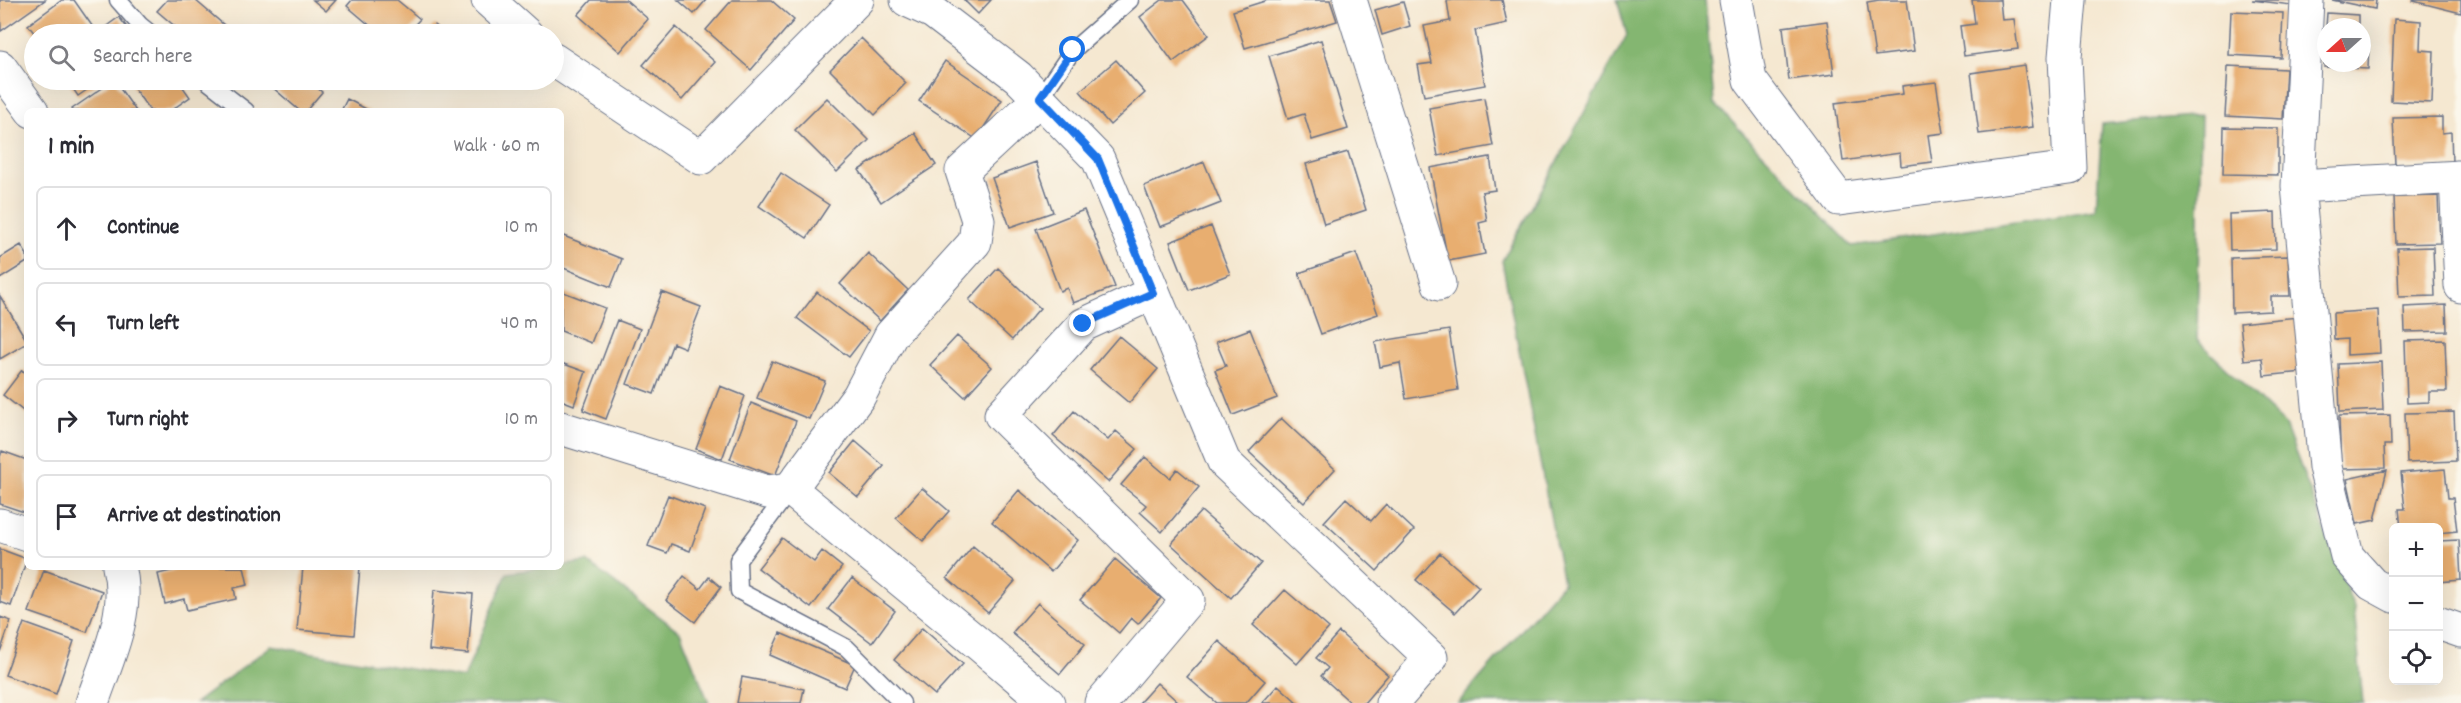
<!DOCTYPE html>
<html lang="en">
<head>
<meta charset="utf-8">
<style>
  :root { --surface:#fff; --page:#f2f2f3; --text:#2b2b33; --muted:#7c7c81; --line:#e1e1e2 }
  body { margin:0; font-family:Dekko,sans-serif; background:var(--page); color:var(--text) }
  .controls { position:absolute; right:18px; bottom:18px; display:grid; overflow:hidden; border-radius:9px; box-shadow:0 6px 24px #0002 }
  .controls button { width:54px; height:54px; display:grid; place-items:center; padding:0; border:0; border-bottom:2px solid var(--line); background:var(--surface); color:var(--text); font:30px sans-serif }
  .compass { position:absolute; left:2317px; top:18px; width:54px; height:54px; border-radius:50%; background:var(--surface); box-shadow:0 6px 24px #0002; rotate:249deg }
  .stop { position:absolute; width:18px; height:18px; margin:-14px; border:4px solid #1a73e8; border-radius:50%; background:#fff }
  .stop.end { background:#1a73e8; border-color:#fff; box-shadow:0 2px 6px #0008 }
  .list { margin:0; padding:0; list-style:none }
  h2 { display:flex; justify-content:space-between; align-items:center; height:78px; margin:0; padding:0 24px; font-size:26px }
  h2 small { font-size:20px; font-weight:400; color:var(--muted) }
  .list li { display:grid; grid-template-columns:39px 1fr auto; gap:18px; align-items:center; box-sizing:border-box; height:84px; margin:0 12px 12px; padding:0 12px; border:2px solid var(--line); border-radius:9px }
  .list b { display:block; font-size:22px; white-space:nowrap }
  .list em { font-size:20px; font-style:normal; color:var(--muted) }
  .icon { flex:none; width:33px; height:33px; fill:none; stroke:currentColor; stroke-width:2; stroke-linecap:round; stroke-linejoin:round }
  .map { position:relative; flex:none; width:2461px; height:703px; overflow:hidden }
  .search { position:absolute; background:var(--surface); box-shadow:0 6px 24px #0002; left:24px; top:24px; width:540px; height:66px; display:flex; align-items:center; gap:15px; box-sizing:border-box; padding:0 21px; border-radius:33px; color:var(--muted); font-size:22px }
  .panel { position:absolute; background:var(--surface); box-shadow:0 6px 24px #0002; left:24px; top:108px; width:540px; height:462px; border-radius:9px }
  .map>svg:first-child { display:block }
</style>
</head>
<body>
<div class="map">
<svg width="2461" height="703" viewBox="0 0 2461 703">
  <rect width="100%" height="100%" fill="#fbf7ec"/>
  <filter id="ink" filterUnits="userSpaceOnUse"><feTurbulence type="fractalNoise" baseFrequency=".0167" numOctaves="2"/><feDisplacementMap in="SourceGraphic" scale="12" xChannelSelector="R" yChannelSelector="G"/><feConvolveMatrix kernelMatrix="1 2 1 2 8 2 1 2 1" color-interpolation-filters="sRGB"/></filter>
  <filter id="wash" filterUnits="userSpaceOnUse"><feTurbulence type="fractalNoise" baseFrequency=".008" numOctaves="4" result="noise"/><feDisplacementMap in="SourceGraphic" scale="24" xChannelSelector="R" yChannelSelector="G"/><feGaussianBlur stdDeviation="1.35" result="paint"/><feColorMatrix in="noise" values="0 0 0 0 0 0 0 0 0 0 0 0 0 0 0 0 0 1.4 0 .05"/><feComposite in="paint" operator="in"/></filter>
  <g filter="url(#wash)">
    <rect width="100%" height="100%" fill="#f5e8d1"/>
    <path fill="#84b671" stroke="#507268" stroke-width="1.5" d="M1617 0H1705L1714 103 1852 246 2096 210 2102 124 2201 115 2197 340 2285 425 2354 608 2363 703H1458L1563 583 1502 261 1627 35Z
      M587 562 680 632 709 703H195L271 646 464 678 507 573Z"/>
    <g id="blocks">
      <path fill="#e8ae6f" d="M0 0H45L1 31Z
        M62 0H74L97 33 119 17 132 34H35L28 25Z
        M167 0H195L231 31 227 34H184L157 11Z
        M313 0H336L326 11Z
        M352 0H397L420 19 406 34H380L347 6Z
        M591 0H626L648 19 620 52 578 15Z
        M678 0H706L694 14Z
        M732 0H771L794 20 751 70 706 30Z
        M964 0H991L978 14Z
        M1162 0H1183L1209 35 1173 62 1140 17Z
        M1268 0H1330L1337 21 1245 48 1233 11Z
        M1454 0H1502L1507 23 1475 30 1485 85 1424 96 1418 65 1432 63 1424 26 1450 21 1447 1Z
        M1879 0H1907L1914 51 1875 56 1867 2Z
        M1972 0H2000L2002 20 2014 19 2018 49 1964 56 1960 26 1975 24Z
        M2252 0H2292L2291 5Z
        M2332 0H2376L2375 9Z
        M2413 0H2461V13L2413 1Z
        M1403 2 1410 26 1382 35 1375 10Z
        M2231 11 2283 13 2281 58 2229 55Z
        M2327 13 2358 15V27H2326Z
        M2394 19 2421 21 2420 50 2434 51 2432 103 2391 101Z
        M1827 21 1834 74 1789 80 1783 27Z
        M435 25 446 34H427Z
        M676 27 715 62 682 100 643 65Z
        M861 38 906 83 875 115 830 70Z
        M1321 40 1348 129 1312 140 1304 114 1288 119 1269 56Z
        M2362 41 2369 42 2368 69 2324 67V63H2362Z
        M1116 60 1145 93 1110 125 1080 91Z
        M945 61 1002 100 976 139 919 101Z
        M2024 65 2033 127 1979 134 1971 73Z
        M2228 66 2286 69 2283 119 2225 116Z
        M67 80H101L78 96Z
        M114 80 136 111H74L72 109Z
        M128 80H178L190 97 170 111H150Z
        M264 80H308L322 92 306 111H300Z
        M1936 82 1944 133 1928 135 1932 162 1901 166 1900 153 1843 161 1835 103 1903 94 1902 86Z
        M827 98 869 140 837 172 795 130Z
        M1484 98 1493 146 1438 156 1429 108Z
        M347 99 370 111H341Z
        M2442 117V133L2451 132 2452 163 2395 165 2393 118Z
        M2224 127 2278 128V175L2223 174Z
        M915 133 936 165 881 202 859 170Z
        M1348 152 1366 210 1324 224 1306 164Z
        M1490 157 1495 190 1482 192 1487 221 1479 223 1485 254 1448 261 1430 168Z
        M1036 162 1053 212 1010 227 992 178Z
        M1204 162 1221 203 1160 227 1144 186Z
        M781 173 829 205 807 238 759 206Z
        M2438 196 2440 243 2396 244 2394 197Z
        M1084 210 1115 287 1073 303 1067 288 1060 291 1036 229Z
        M2275 212 2276 249 2230 250 2229 214Z
        M1211 226 1230 274 1189 290 1170 242Z
        M561 235 622 259 611 287 561 267Z
        M21 245 27 255V262L0 279V258Z
        M2433 247 2435 296 2399 297 2397 248Z
        M868 253 908 290 880 321 840 284Z
        M1356 253 1378 314 1321 334 1299 273Z
        M2288 256 2290 296H2271V311L2232 313 2231 258Z
        M998 268 1040 308 1012 340 969 300Z
        M561 291 605 308 591 343 561 331Z
        M662 292 701 307 685 348 673 343 654 394 627 384Z
        M817 292 869 331 849 357 797 318Z
        M0 296 27 341V343L0 359Z
        M2446 305 2447 331 2405 332 2404 307Z
        M2378 310 2380 353 2347 355V339L2334 340 2333 313Z
        M2298 317 2303 372 2264 376 2262 358 2244 360 2240 323Z
        M617 320 640 329 606 419 583 410Z
        M1250 329 1277 398 1233 415 1215 370 1226 366 1216 342Z
        M1449 330 1458 390 1406 399 1400 363 1380 367 1375 342Z
        M957 336 992 367 965 397 930 365Z
        M1119 336 1158 369 1129 403 1090 370Z
        M2445 340 2447 392H2429V402L2407 403 2405 341Z
        M772 361 825 381 809 419 757 398Z
        M2381 362 2383 410 2340 412 2338 364Z
        M561 363 586 372 574 405 561 400Z
        M22 370 27 374V414L3 395Z
        M720 386 745 396 722 459 696 449Z
        M751 403 796 421 775 476 730 459Z
        M1074 411 1108 440 1116 431 1137 449 1108 482 1053 436Z
        M2454 412 2456 461 2407 463 2405 413Z
        M2390 415 2391 445H2384L2385 468 2341 469 2339 416Z
        M1281 418 1335 469 1304 503 1249 452Z
        M855 441 884 466 858 497 829 473Z
        M2 451 27 460V513L0 504V457Z
        M1145 457 1170 478 1177 469 1199 487 1162 532 1140 512 1146 505 1121 485Z
        M2445 469 2448 498H2453L2457 531 2438 533V528H2401L2399 509H2405L2401 473Z
        M2387 470 2375 520 2357 524 2347 479Z
        M922 488 949 511 923 541 896 518Z
        M1019 490 1078 540 1051 572 992 522Z
        M668 495 705 509 690 551 671 544 667 553 648 546Z
        M1346 498 1371 521 1386 504 1414 530 1377 571 1324 522Z
        M1201 511 1261 563 1231 598 1171 544Z
        M782 538 814 562 822 551 842 567 811 608 758 568Z
        M2459 540 2461 580 2438 582V541Z
        M973 546 1015 581 988 613 947 578Z
        M0 549 27 559 11 606 0 602Z
        M1440 553 1479 587 1455 613 1416 580Z
        M1115 559 1161 598 1138 624 1131 618 1119 633 1080 600Z
        M188 567H244L248 585 234 588 236 599 187 610 184 599 165 604 158 574Z
        M303 567H360L354 635 297 630Z
        M44 570 102 591 87 632 29 612Z
        M684 576 700 589 709 577 721 587 695 622 666 600Z
        M852 578 895 611 872 643 828 609Z
        M434 590 473 594 468 654 429 650Z
        M1285 590 1329 628 1297 664 1253 625Z
        M1038 603 1085 644 1060 674 1012 633Z
        M0 617 11 621 0 652Z
        M24 623 74 641 56 694 5 675Z
        M922 628 963 664 935 695 894 660Z
        M1339 632 1388 675 1364 703H1351L1321 676 1328 668 1316 658Z
        M780 633 855 665 845 688 770 655Z
        M1219 641 1265 681 1246 703H1217L1187 677Z
        M742 677 804 689 801 703H737Z
        M1157 683 1179 703H1139Z
        M1278 685 1298 703H1262Z"/>
    </g>
  </g>
  <g filter="url(#ink)">
    <use href="#blocks" fill-opacity="0" stroke="#677086" stroke-width="1.5"/>
    <g fill="none" stroke-linecap="round" stroke-linejoin="round">
      <defs>
        <path id="service" d="M118 0 140 25 151 34
          M206 80 246 111
          M1040 98 1073 50 1130 0
          M790 490 738 560 739 591 847 648 902 703"/>
        <path id="minor" d="M488 0 526 34
          M907 0 933 12 1018 77 1098 159 1224 462 1431 658 1392 703
          M1350 0 1439 284
          M1736 0 1750 80 1839 199 2070 168 2065 57 2070 0
          M2307 0 2298 186 2325 467 2347 556 2372 584 2394 596
          M554 60 701 158 857 0
          M0 67 32 111
          M2456 177 2461 286
          M2298 186 2461 177
          M561 428 767 492 790 489 981 646 1048 703
          M790 489 859 396 891 335 975 242 978 220 962 171 1040 98
          M0 525 27 534
          M2438 623 2461 631
          M92 703C106 661 131 612 119 567
          M1101 703 1188 600 1001 415 1083 325 1153 293"/>
      </defs>
      <use href="#service" stroke="#677086" stroke-width="19"/>
      <use href="#minor" stroke="#677086" stroke-width="35"/>
      <use href="#service" stroke="#fff" stroke-width="16"/>
      <use href="#minor" stroke="#fff" stroke-width="33"/>
    </g>
  </g>
  <g fill="none" stroke-linecap="round" stroke-linejoin="round" filter="url(#ink)">
    <path stroke="#1a73e8" stroke-width="8" d="M1073 50 1040 98 1098 159 1153 293 1083 324"/>
  </g>
</svg>
<div class="controls">
<button>+</button>
<button>−</button>
<button><svg class="icon" aria-label="locate" viewBox="0 0 24 24"><circle cx="12" cy="12" r="6"/><path d="M12 2v4M12 18v4M2 12h4M18 12h4"/></svg></button>
</div>
<svg class="compass" viewBox="-18 -18 36 36"><path d="M0-13l5 13h-10z" fill="#e53935"/><path d="M0 13l5-13h-10z" fill="#7c7c81"/></svg>
<div class="stop" style="left:1073px;top:50px"></div>
<div class="stop end" style="left:1083px;top:324px"></div>
<div class="search"><svg class="icon" aria-label="search" viewBox="0 0 24 24"><circle cx="10" cy="10" r="6"/><path d="M15 15l6 6"/></svg>Search here</div>
<section class="panel">
<h2>1 min<small>Walk · 60 m</small></h2>
<ul class="list">
<li><svg class="icon" aria-label="ahead" viewBox="0 0 24 24"><path d="M12 20V5M6 11l6-6 6 6"/></svg><div><b>Continue</b></div><em>10 m</em></li>
<li><svg class="icon" aria-label="left" viewBox="0 0 24 24"><path d="M17 20v-9H6M10 6l-5 5 5 5"/></svg><div><b>Turn left</b></div><em>40 m</em></li>
<li><svg class="icon" aria-label="right" viewBox="0 0 24 24"><path d="M7 20v-9h11M14 6l5 5-5 5"/></svg><div><b>Turn right</b></div><em>10 m</em></li>
<li><svg class="icon" aria-label="arrive" viewBox="0 0 24 24"><path d="M6 21V4h12l-3 4 3 4H6"/></svg><div><b>Arrive at destination</b></div></li>
</ul>
</section>
</div>
</body>
</html>
